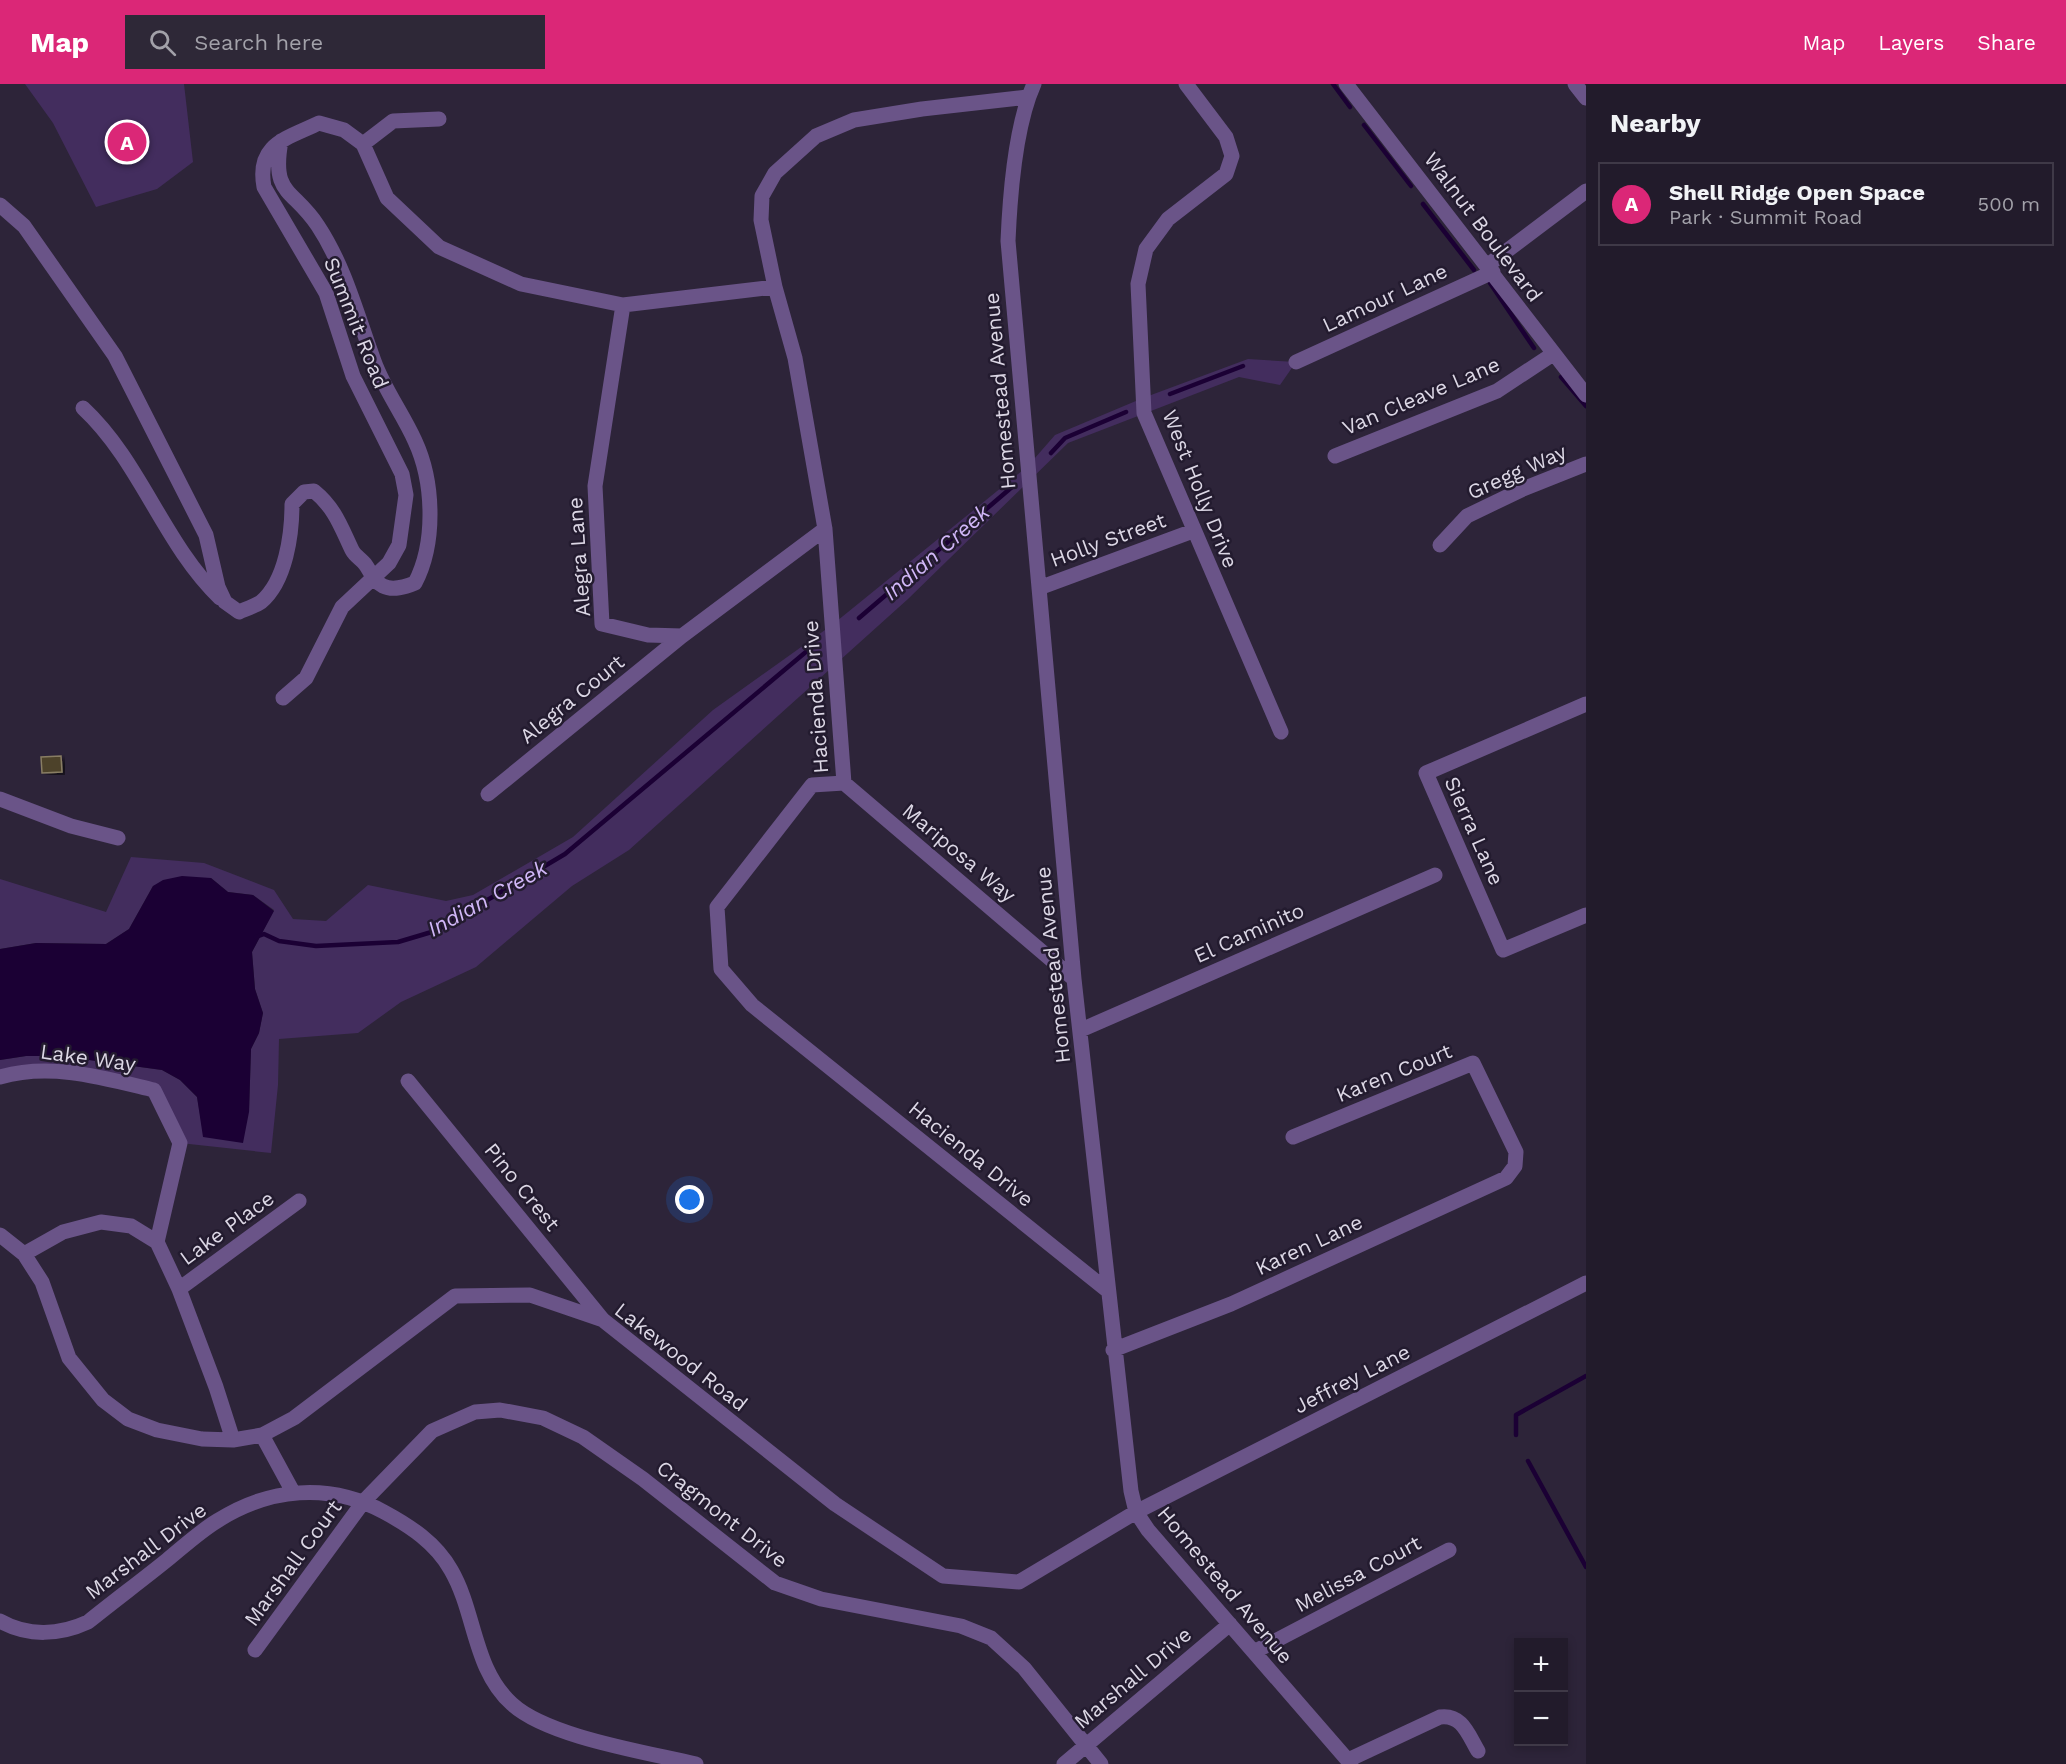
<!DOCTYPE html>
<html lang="en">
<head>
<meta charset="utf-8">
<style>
  :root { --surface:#221b2b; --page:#2e2837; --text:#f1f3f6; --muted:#a2a1a9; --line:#3f3947; --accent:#db2777 }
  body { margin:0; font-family:"Work Sans",sans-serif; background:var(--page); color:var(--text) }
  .controls { position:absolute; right:18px; bottom:18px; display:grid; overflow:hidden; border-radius:0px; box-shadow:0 3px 9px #0003 }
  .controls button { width:54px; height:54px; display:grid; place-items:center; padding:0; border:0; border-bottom:2px solid var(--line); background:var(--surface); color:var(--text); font:30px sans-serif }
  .you { position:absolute; left:690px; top:1116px; width:21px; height:21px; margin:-15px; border:4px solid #fff; border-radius:50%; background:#1a73e8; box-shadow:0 0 0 9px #1a73e833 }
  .badge { display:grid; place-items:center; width:39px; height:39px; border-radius:50%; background:var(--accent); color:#fff; font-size:20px; font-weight:700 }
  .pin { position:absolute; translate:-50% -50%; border:3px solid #fff; box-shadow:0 2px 6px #0006 }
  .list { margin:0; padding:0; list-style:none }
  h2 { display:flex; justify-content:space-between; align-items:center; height:78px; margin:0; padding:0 24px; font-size:26px }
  h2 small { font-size:20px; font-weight:400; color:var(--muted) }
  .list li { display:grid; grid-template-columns:39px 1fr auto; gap:18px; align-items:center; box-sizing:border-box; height:84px; margin:0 12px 12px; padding:0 12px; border:2px solid var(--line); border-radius:0px }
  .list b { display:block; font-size:22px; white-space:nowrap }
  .list p { margin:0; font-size:20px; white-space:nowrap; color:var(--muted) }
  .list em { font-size:20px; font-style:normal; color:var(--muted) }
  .icon { flex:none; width:33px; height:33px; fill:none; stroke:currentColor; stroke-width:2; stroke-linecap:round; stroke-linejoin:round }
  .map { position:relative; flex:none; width:1586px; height:1680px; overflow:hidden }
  header { display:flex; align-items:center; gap:36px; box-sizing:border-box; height:84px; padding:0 30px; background:var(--accent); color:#fff }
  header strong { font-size:28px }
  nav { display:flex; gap:33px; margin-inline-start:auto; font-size:21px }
  .search { width:420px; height:54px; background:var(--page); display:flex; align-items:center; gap:15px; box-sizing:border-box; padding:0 21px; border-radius:0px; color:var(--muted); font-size:22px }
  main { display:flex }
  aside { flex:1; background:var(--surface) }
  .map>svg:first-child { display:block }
</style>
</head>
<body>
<header>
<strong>Map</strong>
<div class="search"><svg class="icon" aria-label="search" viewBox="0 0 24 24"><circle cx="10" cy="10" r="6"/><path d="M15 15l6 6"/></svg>Search here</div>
<nav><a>Map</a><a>Layers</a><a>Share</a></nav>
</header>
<main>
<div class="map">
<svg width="1586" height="1680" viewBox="0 0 1586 1680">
  <defs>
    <filter id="shadow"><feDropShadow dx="6" dy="4" stdDeviation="3" flood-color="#0009"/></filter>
  </defs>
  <rect width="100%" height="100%" fill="#2d2439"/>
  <path fill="#432d5e" d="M25 0H184L193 78 157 105 96 123 53 39Z
    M1248 275 1296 278 1280 301 1239 293 1068 359 908 515 629 766 572 802 476 883 401 918 358 949 279 955 278 1001 271 1069 180 1059 154 1006 103 994 0 993V976L26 972H60L162 986 180 996 197 1013 204 1053 249 1028 251 965 259 949 263 929 255 905 252 868 274 826 253 811 228 808 211 794 153 802 129 845 106 860 36 859 0 865V795L106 828 131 773 204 779 274 806 293 835 326 837 368 801 446 817 473 811 573 753 713 626 832 541 1028 382 1055 351 1143 314Z"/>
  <path fill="#1b0034" d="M182 792 211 794 228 808 253 811 274 827 252 868 255 905 263 929 259 949 251 965 249 1028 243 1059 203 1053 197 1013 180 996 162 986 60 972H26L0 976V865L36 859 106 860 129 845 153 802 163 796Z"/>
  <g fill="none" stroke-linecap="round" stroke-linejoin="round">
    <path stroke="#1b0034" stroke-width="4.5" d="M1333 0 1350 23
      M1364 41 1411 102
      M1423 120 1474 186
      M1490 199 1534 264
      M1561 293 1586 322
      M1170 310 1243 282
      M1051 369 1065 354 1126 328
      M859 534 1012 403
      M256 853 264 850 279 857 316 862 398 858 435 847 565 770 807 567
      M1516 1351V1331L1586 1292
      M1528 1377 1586 1483"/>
  </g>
  <path fill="#4d422b" stroke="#887d63" stroke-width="1.5" filter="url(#shadow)" d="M61 672 62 688 42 689 41 673Z"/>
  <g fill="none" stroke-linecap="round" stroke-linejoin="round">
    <path stroke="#6a5488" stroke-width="15" d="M1034 0C1015 42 1010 110 1008 157L1074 895 1131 1407 1136 1428 1148 1446 1351 1680
      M1186 0 1226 53 1232 72 1226 90 1168 135 1146 165 1138 200 1144 329 1281 648
      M1346 0 1586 311
      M1575 0 1586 14
      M1028 13 922 25 854 36 816 52 775 89 762 112 761 136 775 203 795 274 825 445 844 699 812 701 717 823 721 885 752 921 1108 1207
      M363 60 393 37 439 35
      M0 121 24 142 115 272 206 451 218 503 225 518 239 528C246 525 255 522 261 518 286 497 292 450 292 420L304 408 314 407C335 424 341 443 352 466 355 472 361 475 365 480 371 488 373 497 383 502 393 507 405 503 415 499 436 459 434 398 415 357 403 330 384 305 374 277 357 231 345 183 318 142 293 104 271 112 281 57
      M1488 181 1586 107
      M623 221 595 402 602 540 648 551 682 552
      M1296 278 1493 188
      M83 324C141 378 163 459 220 514
      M1335 372 1497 307 1553 270
      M1440 461 1467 432 1523 405 1586 380
      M1039 504 1193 447
      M283 614 306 594 342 523 389 479 399 461 406 411 402 390 353 292 326 209 264 103C256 60 286 55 319 39L344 46 363 60 387 114 439 163 521 200 623 221 775 203
      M1586 620 1426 689 1503 866 1586 831
      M844 699 1074 895
      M488 710 682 552 825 445
      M0 715 71 742 118 754
      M1081 946 1435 791
      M0 993C51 978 104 994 154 1006L180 1059 157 1158
      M408 997 603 1236
      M0 1151 24 1170 42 1198 69 1274 103 1316 128 1335 157 1346 202 1355 233 1356 262 1351 294 1334 455 1212 530 1211 603 1236 835 1420 943 1492 1019 1498 1136 1428 1586 1199
      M24 1170 63 1148 101 1138 131 1142 157 1158 179 1205 216 1303 233 1356
      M179 1205 299 1117
      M1113 1266 1231 1220 1506 1094 1515 1082 1516 1068 1473 979 1293 1053
      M262 1351 293 1408
      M0 1537C28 1553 60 1551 88 1538 114 1517 141 1497 167 1476 183 1463 199 1448 217 1437 269 1404 329 1398 384 1428 410 1442 436 1459 451 1486 476 1529 473 1585 512 1620 548 1653 646 1668 696 1680
      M255 1566 364 1417 432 1347 475 1328 500 1326 543 1334 583 1353 643 1395 775 1499 821 1515 961 1542 991 1554 1024 1584 1101 1680
      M1254 1568 1449 1466
      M1348 1676 1440 1633C1462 1630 1468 1650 1478 1667
      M1064 1680 1230 1540"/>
  </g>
  <g text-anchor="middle" stroke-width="5" stroke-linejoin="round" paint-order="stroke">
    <g font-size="21" fill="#dcd7e5" stroke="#231b2f">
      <text transform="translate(1483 143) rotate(53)" y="7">Walnut Boulevard</text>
      <text transform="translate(1385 214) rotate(-25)" y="7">Lamour Lane</text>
      <text transform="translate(356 239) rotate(68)" y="7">Summit Road</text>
      <text transform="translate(1000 307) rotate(-95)" y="7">Homestead Avenue</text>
      <text transform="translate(1421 312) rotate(-23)" y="7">Van Cleave Lane</text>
      <text transform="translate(1517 388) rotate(-24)" y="7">Gregg Way</text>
      <text transform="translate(1200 405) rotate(68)" y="7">West Holly Drive</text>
      <text transform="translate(1108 456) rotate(-20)" y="7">Holly Street</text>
      <text transform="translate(579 473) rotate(-94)" y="7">Alegra Lane</text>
      <text transform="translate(816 613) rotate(-94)" y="7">Hacienda Drive</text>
      <text transform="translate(572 615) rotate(-39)" y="7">Alegra Court</text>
      <text transform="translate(1474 747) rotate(66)" y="7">Sierra Lane</text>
      <text transform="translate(959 769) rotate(40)" y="7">Mariposa Way</text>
      <text transform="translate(1249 849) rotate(-24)" y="7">El Caminito</text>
      <text transform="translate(1053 881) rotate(-96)" y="7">Homestead Avenue</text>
      <text transform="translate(88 974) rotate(8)" y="7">Lake Way</text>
      <text transform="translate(1394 989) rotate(-22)" y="7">Karen Court</text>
      <text transform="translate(971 1070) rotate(39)" y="7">Hacienda Drive</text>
      <text transform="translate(522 1103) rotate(51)" y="7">Pino Crest</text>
      <text transform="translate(227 1144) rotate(-36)" y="7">Lake Place</text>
      <text transform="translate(1309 1161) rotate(-25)" y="7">Karen Lane</text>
      <text transform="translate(681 1273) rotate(38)" y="7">Lakewood Road</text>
      <text transform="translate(1352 1295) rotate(-27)" y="7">Jeffrey Lane</text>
      <text transform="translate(722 1430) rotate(38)" y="7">Cragmont Drive</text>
      <text transform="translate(146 1467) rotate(-37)" y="7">Marshall Drive</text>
      <text transform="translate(293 1479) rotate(-54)" y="7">Marshall Court</text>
      <text transform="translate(1358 1490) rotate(-28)" y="7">Melissa Court</text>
      <text transform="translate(1225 1501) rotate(50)" y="7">Homestead Avenue</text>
      <text transform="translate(1133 1594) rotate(-40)" y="7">Marshall Drive</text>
    </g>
    <g font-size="22" font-style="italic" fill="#d1b7f8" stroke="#231b2f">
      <text transform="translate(936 468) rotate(-41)" y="8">Indian Creek</text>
      <text transform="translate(487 814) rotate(-29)" y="8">Indian Creek</text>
    </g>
  </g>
</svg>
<div class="controls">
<button>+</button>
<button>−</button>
</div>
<div class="you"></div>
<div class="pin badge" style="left:127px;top:58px">A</div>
</div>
<aside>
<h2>Nearby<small></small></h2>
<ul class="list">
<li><span class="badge">A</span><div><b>Shell Ridge Open Space</b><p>Park · Summit Road</p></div><em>500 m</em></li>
</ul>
</aside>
</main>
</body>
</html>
